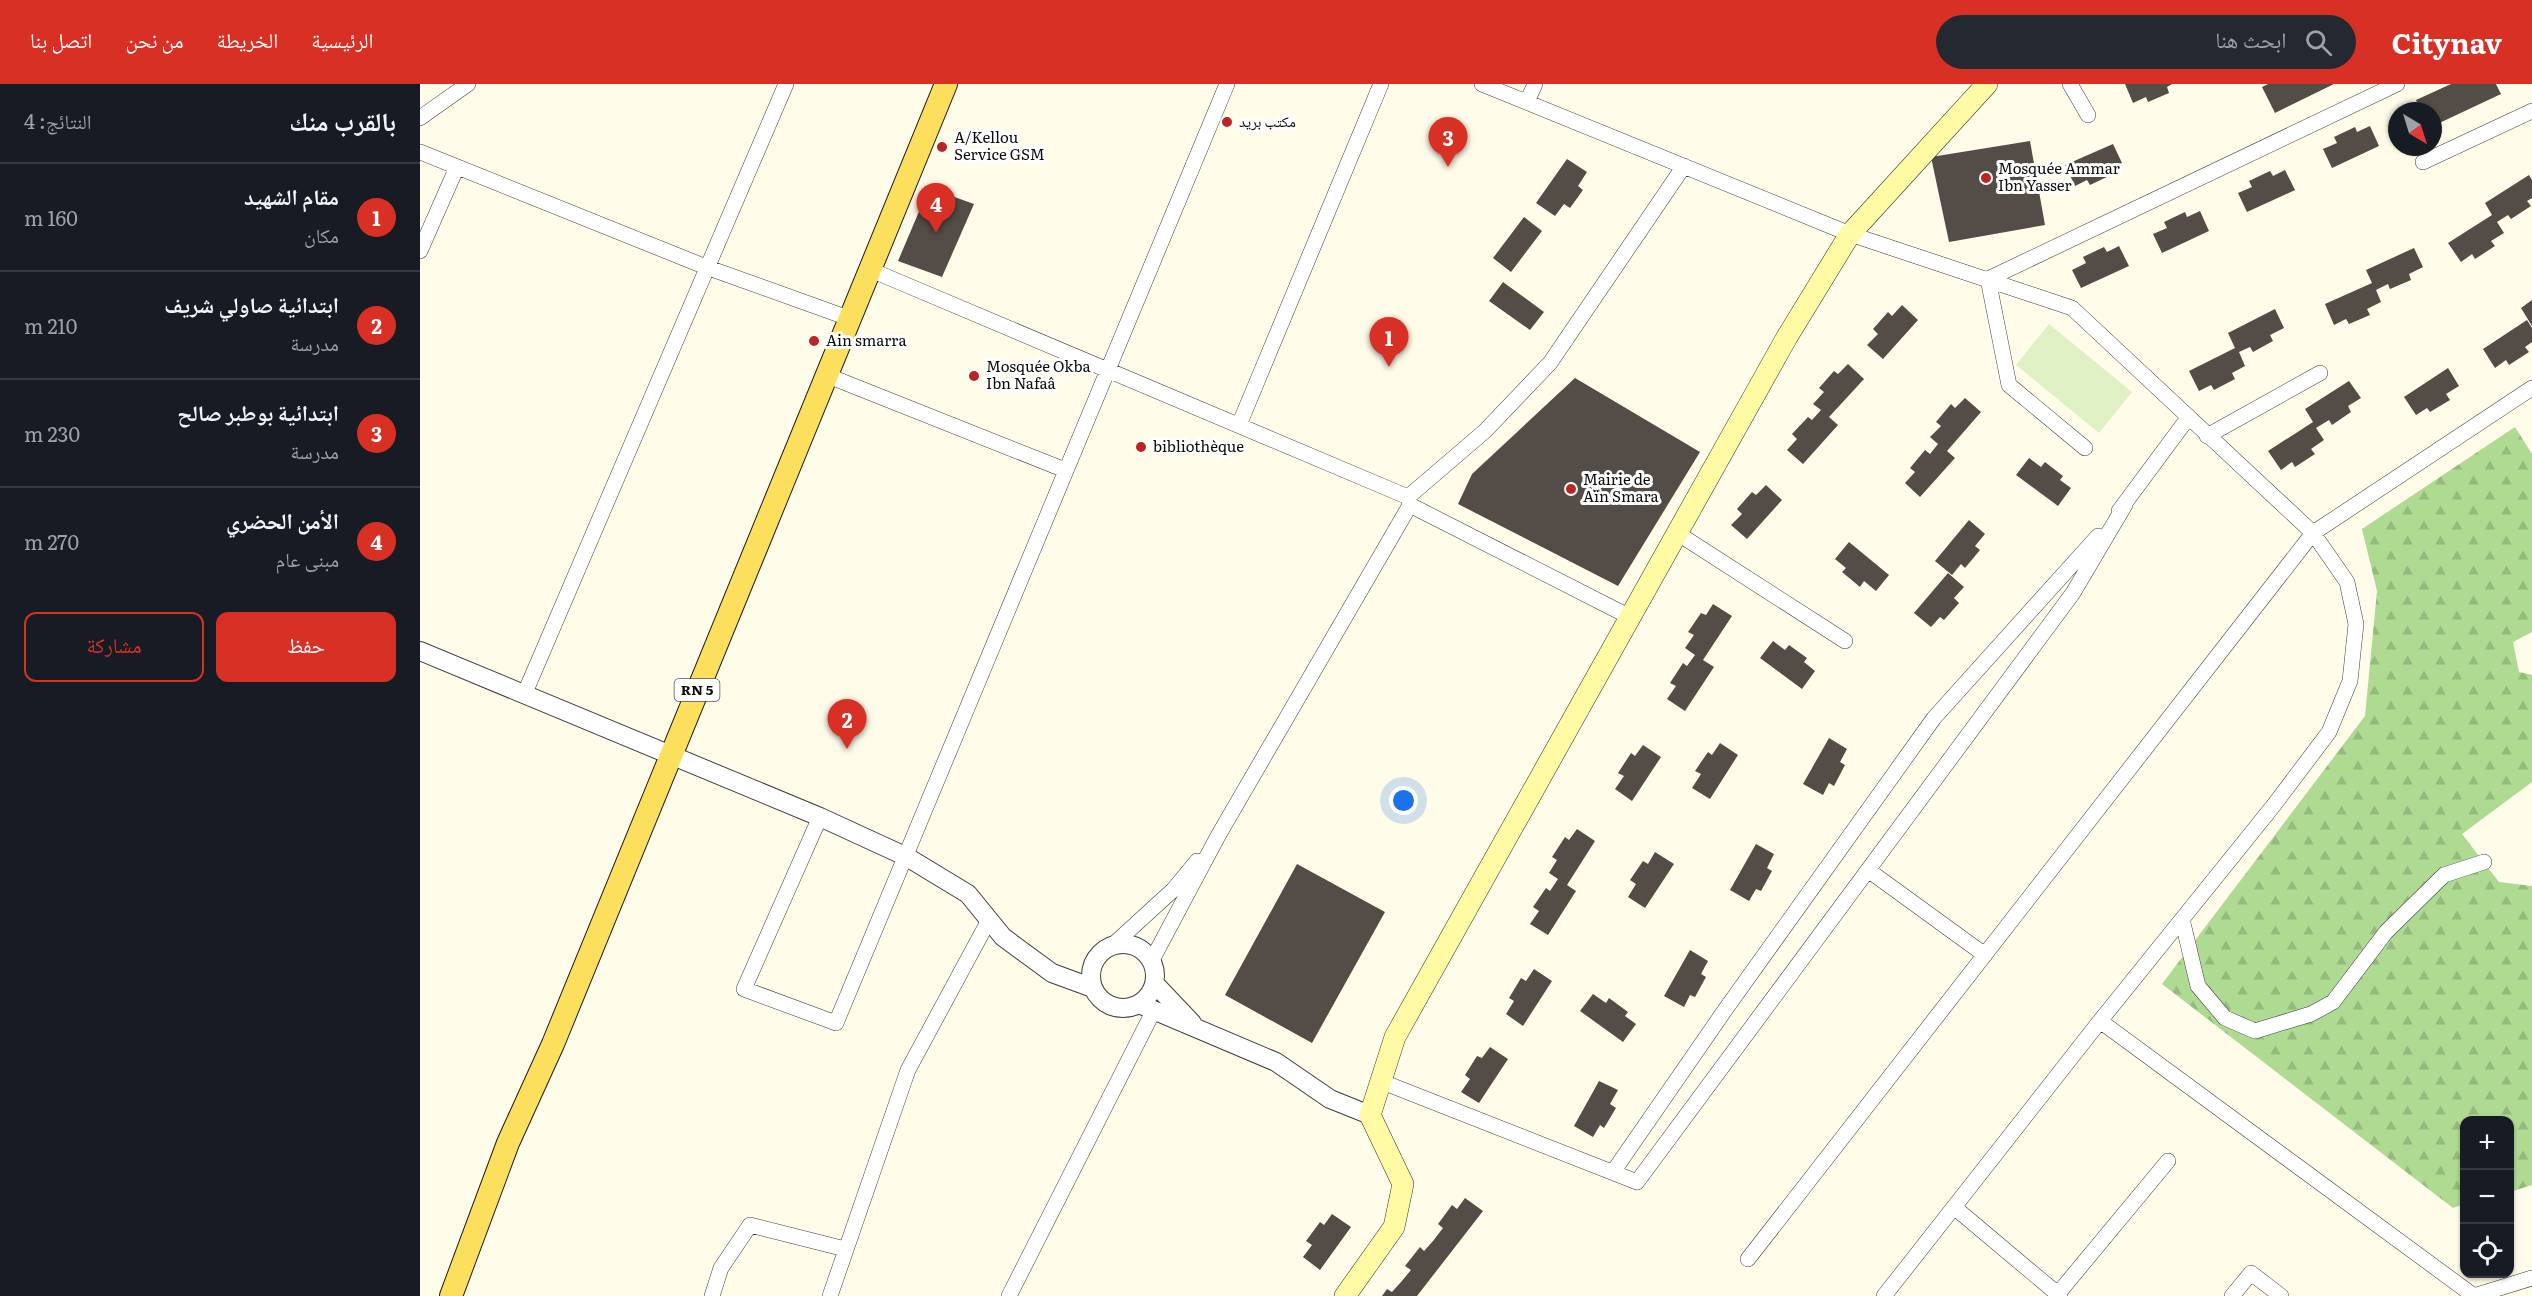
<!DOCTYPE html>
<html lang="ar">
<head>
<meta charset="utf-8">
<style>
  :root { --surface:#171b24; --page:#242831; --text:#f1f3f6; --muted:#9ea1a6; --line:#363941; --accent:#d93025 }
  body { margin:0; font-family:Literata,"Noto Naskh Arabic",serif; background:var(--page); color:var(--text); direction:rtl }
  .controls { position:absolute; right:18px; bottom:18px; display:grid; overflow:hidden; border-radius:12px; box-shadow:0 2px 4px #0004 }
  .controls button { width:54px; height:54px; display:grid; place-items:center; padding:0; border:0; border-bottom:2px solid var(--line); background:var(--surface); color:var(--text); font:30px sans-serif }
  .compass { position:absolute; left:1968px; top:18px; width:54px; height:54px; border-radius:50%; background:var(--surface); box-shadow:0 2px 4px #0004; rotate:142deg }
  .you { position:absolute; left:984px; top:717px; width:21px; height:21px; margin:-15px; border:4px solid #fff; border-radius:50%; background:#1a73e8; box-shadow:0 0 0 9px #1a73e833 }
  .badge { display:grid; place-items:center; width:39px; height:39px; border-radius:50%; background:var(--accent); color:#fff; font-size:20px; font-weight:700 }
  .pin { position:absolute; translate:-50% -50px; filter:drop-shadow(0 2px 3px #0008) }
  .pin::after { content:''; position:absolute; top:32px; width:21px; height:18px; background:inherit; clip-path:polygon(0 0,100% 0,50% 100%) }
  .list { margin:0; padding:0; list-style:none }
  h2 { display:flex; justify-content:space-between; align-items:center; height:78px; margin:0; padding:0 24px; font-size:26px }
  h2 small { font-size:20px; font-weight:400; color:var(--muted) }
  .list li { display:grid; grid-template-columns:39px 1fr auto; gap:18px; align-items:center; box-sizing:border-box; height:108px; padding:0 24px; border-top:2px solid var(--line) }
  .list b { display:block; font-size:22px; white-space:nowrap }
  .list p { margin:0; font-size:20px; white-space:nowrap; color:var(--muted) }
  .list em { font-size:20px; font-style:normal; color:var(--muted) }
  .actions { display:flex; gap:12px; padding:18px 24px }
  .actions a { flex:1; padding:14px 0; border:2px solid var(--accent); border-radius:12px; text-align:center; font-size:21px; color:var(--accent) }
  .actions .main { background:var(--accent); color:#fff }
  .icon { flex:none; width:33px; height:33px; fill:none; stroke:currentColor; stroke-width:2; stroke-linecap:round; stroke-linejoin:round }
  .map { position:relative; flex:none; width:2112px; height:1212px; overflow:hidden; direction:ltr }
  header { display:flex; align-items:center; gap:36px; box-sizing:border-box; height:84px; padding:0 30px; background:var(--accent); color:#fff }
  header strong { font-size:28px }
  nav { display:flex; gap:33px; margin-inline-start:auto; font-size:21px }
  .search { width:420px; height:54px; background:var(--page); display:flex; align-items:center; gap:15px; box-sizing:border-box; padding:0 21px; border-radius:33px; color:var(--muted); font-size:22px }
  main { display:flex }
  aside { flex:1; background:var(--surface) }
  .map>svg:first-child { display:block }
</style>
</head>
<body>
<header>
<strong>Citynav</strong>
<div class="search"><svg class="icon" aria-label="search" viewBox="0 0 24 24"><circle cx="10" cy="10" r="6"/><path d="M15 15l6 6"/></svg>ابحث هنا</div>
<nav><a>الرئيسية</a><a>الخريطة</a><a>من نحن</a><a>اتصل بنا</a></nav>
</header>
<main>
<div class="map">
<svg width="2112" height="1212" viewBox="0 0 2112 1212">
  <defs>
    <pattern id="forest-firs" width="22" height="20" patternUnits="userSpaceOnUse" patternTransform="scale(1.5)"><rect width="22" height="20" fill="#aeda92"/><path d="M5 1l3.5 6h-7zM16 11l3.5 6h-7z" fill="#94ba7d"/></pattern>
  </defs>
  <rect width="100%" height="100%" fill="#fffce9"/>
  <path fill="url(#forest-firs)" d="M2095 343 2112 370V548L2093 558 2099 588 2112 591V698L2042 750 2079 798 2112 802V1101L2090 1108V1036H2044V1120L2033 1124 1742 900 1945 632 1957 507 1942 445Z"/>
  <path fill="#dff0c5" d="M1629 240 1712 308 1679 349 1596 281Z"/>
  <path fill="#544d47" d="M1705 0H1752L1747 3 1749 9 1728 18 1726 13 1713 19Z
    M1848 0H1914L1855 29 1842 3Z
    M2031 0H2076L2081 10 2013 42V27H2001L1996 16Z
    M1950 42 1959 62 1912 84 1903 65 1917 59 1914 53 1935 43 1937 48Z
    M1610 57 1625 141 1529 158 1511 73Z
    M1693 60 1702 79 1688 85 1691 91 1670 101 1667 96 1655 102 1645 81Z
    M1147 75 1167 88 1158 102 1163 106 1150 124 1144 120 1135 132 1116 119Z
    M1865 86 1875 106 1827 128 1818 109 1832 103 1829 97 1850 87 1853 92Z
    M2109 91 2112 96V114L2107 117 2111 122 2091 135 2088 131 2077 138 2084 149 2071 157 2075 162 2055 175 2052 170 2041 178 2028 159 2072 131 2065 119Z
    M509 104 554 120 522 193 478 177Z
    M1780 127 1789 147 1742 169 1733 150 1747 144 1744 138 1765 128 1767 133Z
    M1104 133 1122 147 1091 188 1073 174Z
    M1699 162 1709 182 1661 204 1652 186 1666 179 1663 173 1684 163 1687 168Z
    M1994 164 2003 183 1989 190 1991 196 1970 205 1968 200 1956 206 1961 218 1947 225 1950 231 1929 240 1926 235 1914 241 1905 220 1952 199 1946 186Z
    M1083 198 1124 228 1110 246 1069 217Z
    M2112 216V242L2101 224Z
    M1482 221 1498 236 1463 275 1447 261 1458 250 1453 245 1468 228 1472 232Z
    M1855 225 1864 244 1850 251 1853 257 1833 268 1830 263 1819 268 1825 282 1812 289 1815 295 1794 306 1791 301 1779 307 1769 287 1815 264 1808 249Z
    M2107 236 2112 244V258L2105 263 2109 268 2089 281 2086 276 2075 284 2063 265Z
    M1428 280 1444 295 1409 333 1418 341 1383 380 1367 366 1377 355 1372 350 1388 333 1392 336 1401 326 1393 320 1404 308 1399 304 1414 287 1418 290Z
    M2028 284 2039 302 2026 310 2030 316 2010 328 2007 324 1996 331 1984 313Z
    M1155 294 1280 368 1198 502 1038 420 1052 390Z
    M1929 297 1941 314 1928 322 1931 328 1912 341 1909 336 1896 344 1904 356 1891 365 1895 370 1875 383 1872 378 1861 386 1848 367 1893 338 1885 325Z
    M1545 314 1561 328 1527 367 1535 374 1500 413 1485 399 1495 388 1490 384 1505 366 1510 370 1518 360 1510 353 1521 342 1516 338 1531 320 1535 324Z
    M1609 374 1621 383 1625 378 1643 392 1640 396 1651 404 1638 422 1596 391Z
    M1346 401 1362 416 1327 455 1311 441 1322 430 1317 425 1332 408 1336 411Z
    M1549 436 1565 450 1555 462 1560 466 1545 484 1541 480 1532 491 1515 477Z
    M1429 458 1469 491 1456 507 1444 497 1440 503 1422 488 1426 484 1415 475Z
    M1528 489 1544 503 1534 514 1539 519 1524 536 1520 533 1511 543 1494 529Z
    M1293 520 1312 532 1283 576 1294 583 1265 627 1247 615 1256 602 1250 599 1263 579 1267 582 1275 571 1265 564 1274 551 1268 548 1281 529 1286 531Z
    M1353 557 1365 566 1369 561 1387 574 1384 578 1395 587 1382 605 1340 574Z
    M1409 654 1427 665 1420 678 1425 681 1414 702 1409 699 1403 711 1383 700Z
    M1300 659 1318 671 1290 715 1272 704 1281 690 1275 687 1288 668 1292 671Z
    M1223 661 1241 673 1212 717 1195 705 1204 692 1198 689 1211 669 1215 672Z
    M1157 745 1175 757 1147 801 1156 807 1128 851 1110 840 1119 827 1113 823 1126 804 1130 807 1138 795 1129 789 1137 776 1132 773 1145 753 1149 756Z
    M1336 760 1354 770 1347 784 1352 787 1341 807 1336 805 1329 817 1310 806Z
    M1235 768 1254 780 1225 824 1208 813 1216 800 1210 796 1223 777 1228 780Z
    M877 780 965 828 892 959 805 911Z
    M1270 866 1288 877 1281 890 1286 893 1275 913 1270 911 1264 923 1244 912Z
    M1114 885 1132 897 1103 942 1086 930 1094 917 1089 914 1101 894 1106 897Z
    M1173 910 1186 919 1189 914 1208 928 1205 932 1216 940 1203 958 1160 927Z
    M1070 963 1088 975 1059 1019 1041 1008 1050 995 1045 991 1057 972 1062 974Z
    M1179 997 1198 1006 1190 1020 1196 1024 1184 1044 1180 1041 1173 1053 1154 1042Z
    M1045 1114 1063 1127 997 1212H962L967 1205 972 1208 981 1198 991 1186 985 1182 1000 1163 1004 1167 1013 1157 1023 1144 1018 1140 1032 1121 1037 1125Z
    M912 1130 931 1143 900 1186 883 1173 892 1161 886 1157 900 1138 904 1141Z"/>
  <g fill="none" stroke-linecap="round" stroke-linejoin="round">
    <defs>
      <path id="minor" d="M1062 0 1430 150 1652 224 1893 449 1927 498 1936 540 1930 597 1909 648 1854 721 1680 937
        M1650 0 1668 31
        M1107 18 1115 0
        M0 34 48 0
        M0 68 286 183 431 235
        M2003 78 2112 27
        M0 167 37 83
        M451 186 988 413 990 421 1210 533
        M406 291 645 386
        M819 341 961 0
        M1787 352 1900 289
        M1665 364 1589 301 1568 195 1977 0
        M988 413 1065 347 1130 279 1264 82
        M1699 427 1768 334
        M1257 449 1425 557
        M104 611 366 0
        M400 733 324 905 416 939 807 0
        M1448 786 1565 871
        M1762 835 1778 902 1805 934 1835 947 1891 930 1913 918 1966 848 2024 791 2064 778
        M694 860 753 806 777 777
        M732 876 798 752 990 421
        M960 997 1217 1098 1653 509 1705 421
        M1193 1088 1305 926 1514 634 1678 452
        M1328 1175 1893 449 2112 304
        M292 1212 301 1184 330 1141 425 1165
        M410 1212 488 986 569 836
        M589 1212 734 926
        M1464 1212 1534 1123
        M1636 1212 1748 1077
        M1640 1212 1534 1123 1680 937 2054 1212
        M1812 1212 1831 1189 1861 1212
        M2054 1212 2112 1194"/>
      <path id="tertiary" d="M0 567 400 733 487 773 548 810 583 853 632 889 673 904
        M671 892a32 32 0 1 1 64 0a32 32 0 1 1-64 0Z
        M735 900 772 939
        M719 920 856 978 910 1015 950 1031"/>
      <path id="secondary" d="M925 1212 974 1143 983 1100 950 1031 975 953 1367 253 1430 150 1567 0"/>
      <path id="primary" d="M31 1212 88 1059 133 960 526 0"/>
    </defs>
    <use href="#minor" stroke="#3e3e3e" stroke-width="16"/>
    <use href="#tertiary" stroke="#3e3e3e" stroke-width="20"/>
    <use href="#secondary" stroke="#2d2d2d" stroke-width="22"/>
    <use href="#primary" stroke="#1c1c1c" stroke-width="24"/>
    <use href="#minor" stroke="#fff" stroke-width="15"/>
    <use href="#tertiary" stroke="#fff" stroke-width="18"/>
    <use href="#secondary" stroke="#fffba4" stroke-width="21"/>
    <use href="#primary" stroke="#fbdf5d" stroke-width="22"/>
  </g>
  <g fill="#bd2421" stroke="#fff" stroke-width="2">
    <circle cx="807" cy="38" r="6"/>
    <circle cx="522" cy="63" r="6"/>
    <circle cx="1566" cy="94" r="6"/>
    <circle cx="394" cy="257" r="6"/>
    <circle cx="554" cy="292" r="6"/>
    <circle cx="721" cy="363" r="6"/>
    <circle cx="1151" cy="405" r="6"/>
  </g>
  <g text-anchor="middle" stroke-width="6" stroke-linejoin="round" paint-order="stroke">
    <rect fill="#fff" stroke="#545454" stroke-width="1.5" x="254.5" y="595" width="45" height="22" rx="4.5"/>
    <g font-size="14" font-weight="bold" fill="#0b0b0b">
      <text x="277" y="611">RN 5</text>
    </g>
    <g font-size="15" fill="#0b0b0b" stroke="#fff" text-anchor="start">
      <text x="819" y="43">مكتب بريد</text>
      <text x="534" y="59">A/Kellou<tspan x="534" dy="17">Service GSM</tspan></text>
      <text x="1578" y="90">Mosquée Ammar<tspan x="1578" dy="17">Ibn Yasser</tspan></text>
      <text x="406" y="262">Ain smarra</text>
      <text x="566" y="288">Mosquée Okba<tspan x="566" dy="17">Ibn Nafaâ</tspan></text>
      <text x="733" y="368">bibliothèque</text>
      <text x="1163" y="401">Mairie de<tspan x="1163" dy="17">Aïn Smara</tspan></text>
    </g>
  </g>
</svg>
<div class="controls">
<button>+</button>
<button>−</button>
<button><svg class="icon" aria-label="locate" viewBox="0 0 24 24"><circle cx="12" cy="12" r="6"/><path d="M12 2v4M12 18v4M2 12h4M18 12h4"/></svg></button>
</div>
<svg class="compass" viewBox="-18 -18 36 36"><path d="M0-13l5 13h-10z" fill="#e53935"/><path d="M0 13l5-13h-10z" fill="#9ea1a6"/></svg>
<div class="you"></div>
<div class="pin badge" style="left:969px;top:283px">1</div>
<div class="pin badge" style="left:427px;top:665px">2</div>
<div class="pin badge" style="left:1028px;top:83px">3</div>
<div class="pin badge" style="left:516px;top:149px">4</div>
</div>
<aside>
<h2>بالقرب منك<small>النتائج: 4</small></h2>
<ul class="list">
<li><span class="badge">1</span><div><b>مقام الشهيد</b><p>مكان</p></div><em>160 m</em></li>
<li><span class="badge">2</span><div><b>ابتدائية صاولي شريف</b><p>مدرسة</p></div><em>210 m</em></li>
<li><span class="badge">3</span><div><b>ابتدائية بوطبر صالح</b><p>مدرسة</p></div><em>230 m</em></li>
<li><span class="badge">4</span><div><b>الأمن الحضري</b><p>مبنى عام</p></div><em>270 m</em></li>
</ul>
<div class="actions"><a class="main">حفظ</a><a>مشاركة</a></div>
</aside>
</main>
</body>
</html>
